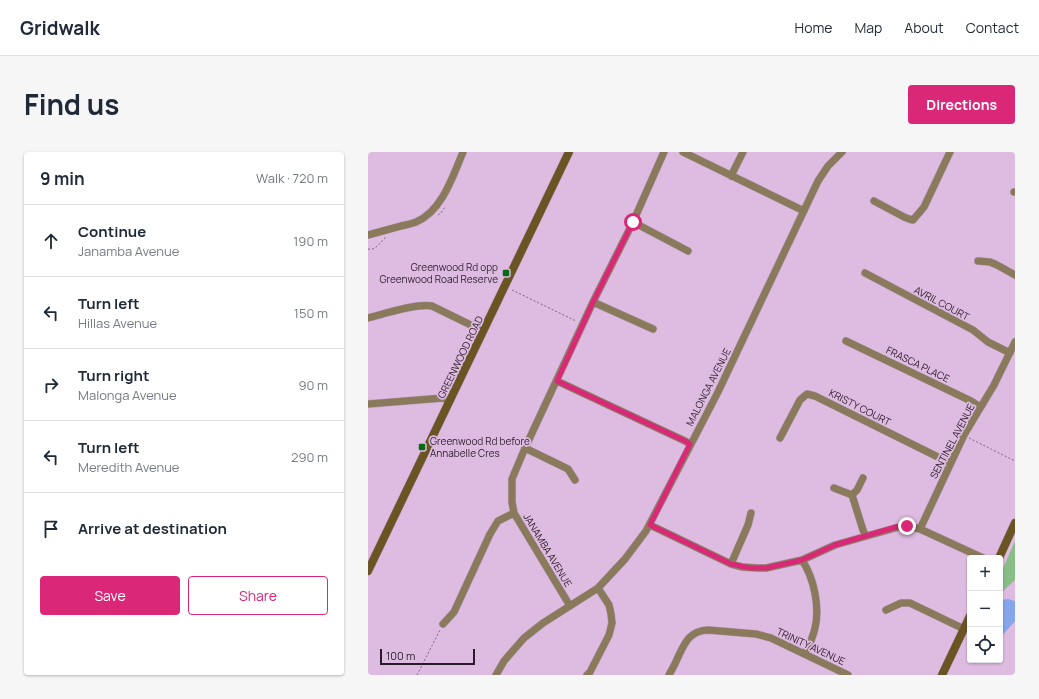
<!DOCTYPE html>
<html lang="en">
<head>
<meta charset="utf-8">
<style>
  :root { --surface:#fff; --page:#f6f6f7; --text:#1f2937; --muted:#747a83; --line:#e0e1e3; --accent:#db2777 }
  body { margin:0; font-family:Manrope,sans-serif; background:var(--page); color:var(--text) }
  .controls { position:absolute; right:12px; bottom:12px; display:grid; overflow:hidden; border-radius:4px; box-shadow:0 1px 3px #0004 }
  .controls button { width:36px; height:36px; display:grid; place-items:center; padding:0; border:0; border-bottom:1px solid var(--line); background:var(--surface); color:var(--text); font:20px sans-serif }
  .scale { position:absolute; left:12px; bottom:10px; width:95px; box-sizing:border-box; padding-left:4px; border:2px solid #291c2a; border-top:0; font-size:11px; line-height:14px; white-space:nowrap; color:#291c2a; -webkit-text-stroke:3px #debbe0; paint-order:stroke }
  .stop { position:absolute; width:12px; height:12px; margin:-9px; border:3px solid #db2777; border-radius:50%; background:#fff }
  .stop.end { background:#db2777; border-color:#fff; box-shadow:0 1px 4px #0008 }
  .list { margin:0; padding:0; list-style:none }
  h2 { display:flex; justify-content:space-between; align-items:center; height:52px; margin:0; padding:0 16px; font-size:17px }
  h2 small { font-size:13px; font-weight:400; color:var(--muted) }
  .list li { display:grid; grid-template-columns:26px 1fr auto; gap:12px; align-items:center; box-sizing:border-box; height:72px; padding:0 16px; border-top:1px solid var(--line) }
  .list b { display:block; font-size:15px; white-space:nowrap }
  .list p { margin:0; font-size:13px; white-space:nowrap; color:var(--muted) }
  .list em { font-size:13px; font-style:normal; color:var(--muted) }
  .actions { display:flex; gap:8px; padding:12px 16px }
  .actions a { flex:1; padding:9px 0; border:1px solid var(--accent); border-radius:4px; text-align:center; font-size:14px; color:var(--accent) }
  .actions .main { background:var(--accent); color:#fff }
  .icon { flex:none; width:22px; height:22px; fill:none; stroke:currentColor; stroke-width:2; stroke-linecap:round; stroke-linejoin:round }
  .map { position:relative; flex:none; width:647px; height:523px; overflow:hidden; border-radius:4px }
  header { display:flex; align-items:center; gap:24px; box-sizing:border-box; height:56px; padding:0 20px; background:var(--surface); border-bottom:1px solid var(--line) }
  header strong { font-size:19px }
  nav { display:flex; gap:22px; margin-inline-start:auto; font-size:14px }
  .intro { display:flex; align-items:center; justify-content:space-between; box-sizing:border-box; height:96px; padding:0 24px }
  h1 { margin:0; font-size:28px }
  .button { padding:10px 18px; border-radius:4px; background:var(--accent); color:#fff; font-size:14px; font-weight:700 }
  main { display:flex; gap:24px; padding:0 24px }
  aside { flex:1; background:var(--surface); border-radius:4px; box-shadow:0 1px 3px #0004 }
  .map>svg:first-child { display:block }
</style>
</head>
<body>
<header>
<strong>Gridwalk</strong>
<nav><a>Home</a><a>Map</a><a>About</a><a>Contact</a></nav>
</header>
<div class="intro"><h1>Find us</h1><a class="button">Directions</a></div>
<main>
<aside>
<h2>9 min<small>Walk · 720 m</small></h2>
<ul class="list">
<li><svg class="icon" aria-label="ahead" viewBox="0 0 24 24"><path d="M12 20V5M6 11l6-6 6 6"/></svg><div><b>Continue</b><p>Janamba Avenue</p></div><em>190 m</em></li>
<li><svg class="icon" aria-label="left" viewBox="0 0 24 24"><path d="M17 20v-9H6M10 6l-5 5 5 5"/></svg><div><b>Turn left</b><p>Hillas Avenue</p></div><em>150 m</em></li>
<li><svg class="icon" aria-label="right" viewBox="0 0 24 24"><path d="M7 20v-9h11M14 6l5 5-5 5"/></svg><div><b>Turn right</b><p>Malonga Avenue</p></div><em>90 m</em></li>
<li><svg class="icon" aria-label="left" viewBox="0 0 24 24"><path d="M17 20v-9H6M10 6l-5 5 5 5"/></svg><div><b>Turn left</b><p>Meredith Avenue</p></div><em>290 m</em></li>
<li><svg class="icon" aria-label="arrive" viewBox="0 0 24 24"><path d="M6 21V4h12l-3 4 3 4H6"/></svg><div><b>Arrive at destination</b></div></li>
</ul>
<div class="actions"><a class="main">Save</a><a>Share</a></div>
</aside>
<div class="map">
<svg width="647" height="523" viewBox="0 0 647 523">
  <rect width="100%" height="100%" fill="#debbe0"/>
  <path fill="#88bd88" d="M647 389V428L632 442V423Z"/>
  <path fill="#85a6ea" d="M640 447 647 449V469L632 486V450L634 448Z"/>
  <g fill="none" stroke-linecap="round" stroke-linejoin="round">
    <defs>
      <path id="street" d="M315 0 436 59
        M363 24 375 0
        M646 40H647
        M506 49 536 65 541 67 545 68 556 55 582 0
        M265 70 320 99
        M0 83C11 80 22 77 33 74 38 73 43 72 48 70 74 59 85 24 95 0
        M610 109 622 110 629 113 647 123
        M497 121 605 178 620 190 642 201
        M225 150 285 177
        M0 166C16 162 49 151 64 154L115 179
        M478 189 603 249 612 255
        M189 229 317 289 322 292
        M0 252 75 246 82 249
        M412 286 432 248 439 242 447 244 582 311
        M157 296 200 317 207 328
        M466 336 484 343 495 378 498 384
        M484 343 489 338 495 326
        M282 373 363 412 374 415 390 416H398L434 408 467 393 534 374H539L552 377 615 406
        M552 377 596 283 626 233 647 190
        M434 408C446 426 452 455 447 476 445 485 441 494 437 502
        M363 412 380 373 383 361
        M202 454 146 361 144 350V327L157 296 225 150 265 70 296 0
        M518 458 533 451H542L596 477
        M75 472 86 460 122 382 130 369 146 361
        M128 523 136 509 156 486 175 471 230 436 257 407 278 379 350 240 450 29 460 14 474 0
        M219 523 222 520 241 483 244 471 243 462 241 453 230 436
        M301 523C305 516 308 510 311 503 318 488 323 479 340 478L388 482 403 486 480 523"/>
      <path id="secondary" d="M631 406 647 371
        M0 419 201 0
        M574 523 602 464"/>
    </defs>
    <use href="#street" stroke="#ba9bbc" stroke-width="8"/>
    <use href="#secondary" stroke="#ba9bbc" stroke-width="9"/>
    <path stroke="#7e6780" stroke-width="1" stroke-dasharray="2 2" stroke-linecap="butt" d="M70 63 73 61 77 55
      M0 97C8 99 12 90 18 85
      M144 138 208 169
      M601 286 647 309
      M49 523 72 478"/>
    <use href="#street" stroke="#897a5b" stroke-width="7"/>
    <use href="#secondary" stroke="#6b5423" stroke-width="8"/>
  </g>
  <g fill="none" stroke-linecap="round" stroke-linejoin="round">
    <path stroke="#db2777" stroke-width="5" d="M265 70 225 150 189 229 317 289 322 292 282 373 363 412 382 416H398L434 408 467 393 528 375 539 374"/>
  </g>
  <g fill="#066b17" stroke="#debbe0" stroke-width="1.5">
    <rect x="134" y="117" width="8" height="8" rx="2"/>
    <rect x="50" y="291" width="8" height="8" rx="2"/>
  </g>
  <g text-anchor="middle" stroke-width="3.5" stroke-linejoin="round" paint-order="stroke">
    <g font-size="10" fill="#291c2a" stroke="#debbe0" text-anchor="end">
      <text x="130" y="119">Greenwood Rd opp<tspan x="130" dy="12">Greenwood Road Reserve</tspan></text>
      <text x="62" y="293" text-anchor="start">Greenwood Rd before<tspan x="62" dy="12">Annabelle Cres</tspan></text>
    </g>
    <g font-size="10" fill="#291c2a" stroke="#debbe0">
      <text transform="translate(574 151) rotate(28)" y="4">AVRIL COURT</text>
      <text transform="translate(92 205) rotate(-64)" y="4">GREENWOOD ROAD</text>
      <text transform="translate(550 212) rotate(26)" y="4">FRASCA PLACE</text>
      <text transform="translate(340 235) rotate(-63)" y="4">MALONGA AVENUE</text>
      <text transform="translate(492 255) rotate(27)" y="4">KRISTY COURT</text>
      <text transform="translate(584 289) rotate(-62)" y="4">SENTINEL AVENUE</text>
      <text transform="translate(180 398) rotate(59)" y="4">JANAMBA AVENUE</text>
      <text transform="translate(443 494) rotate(25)" y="4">TRINITY AVENUE</text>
    </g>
  </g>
</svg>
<div class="controls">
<button>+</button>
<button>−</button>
<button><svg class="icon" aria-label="locate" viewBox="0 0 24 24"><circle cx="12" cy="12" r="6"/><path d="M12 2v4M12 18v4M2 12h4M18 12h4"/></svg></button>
</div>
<div class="scale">100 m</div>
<div class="stop" style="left:265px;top:70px"></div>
<div class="stop end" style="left:539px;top:374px"></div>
</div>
</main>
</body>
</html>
